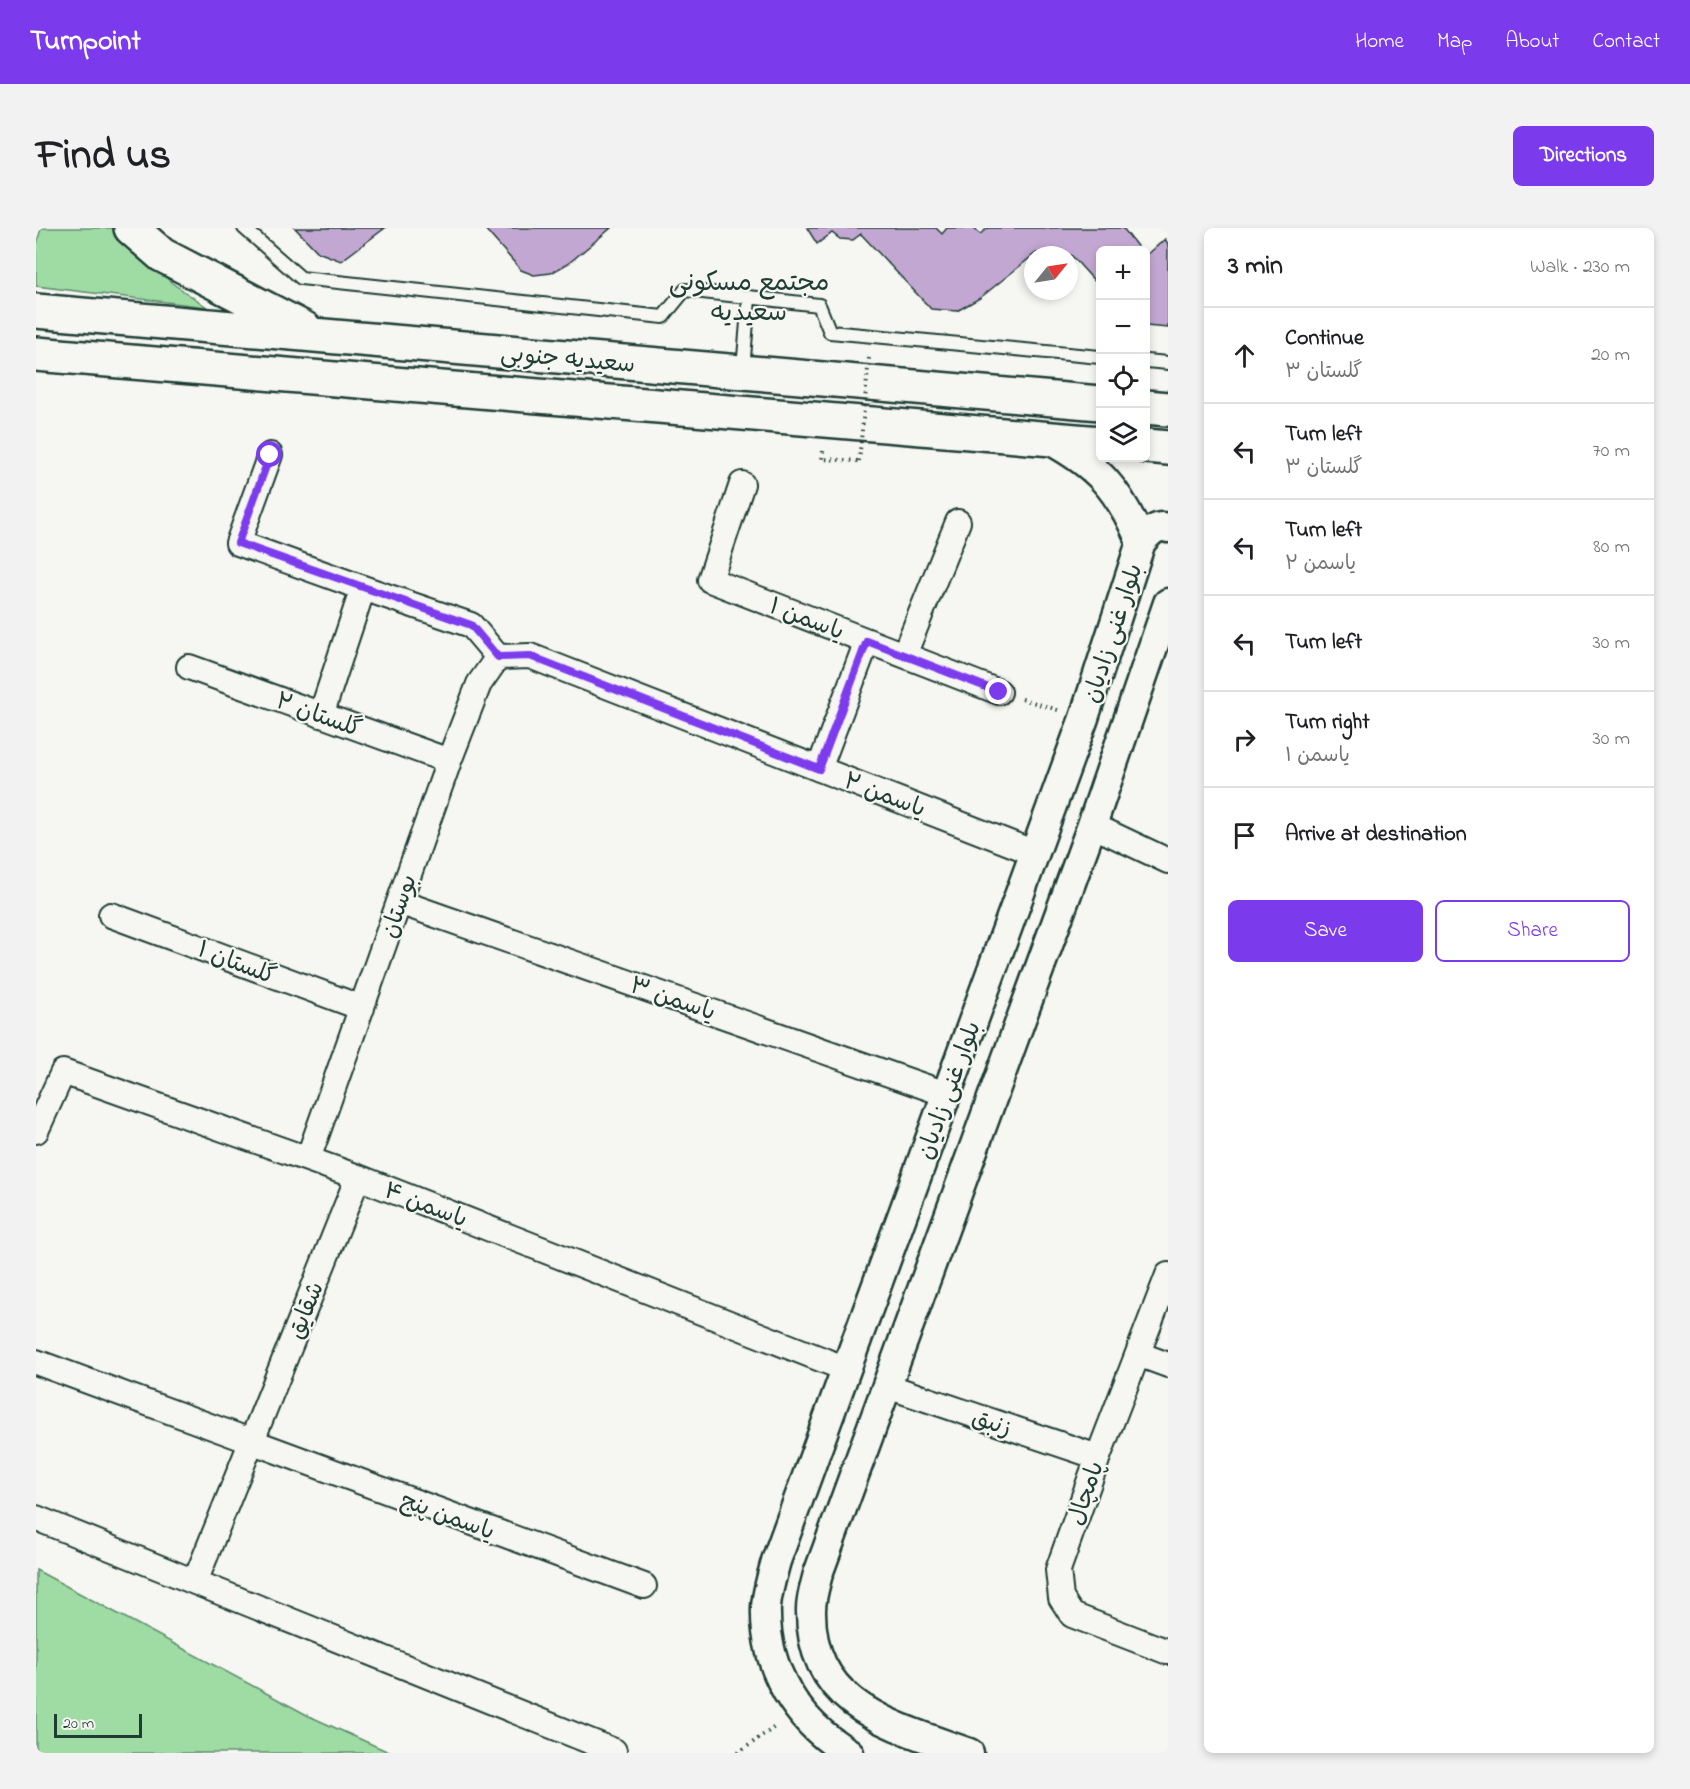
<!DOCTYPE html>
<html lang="en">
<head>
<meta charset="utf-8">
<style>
  :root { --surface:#fff; --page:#f2f2f2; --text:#202124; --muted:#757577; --line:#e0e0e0; --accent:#7c3aed }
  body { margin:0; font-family:"Indie Flower","Playpen Sans Arabic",sans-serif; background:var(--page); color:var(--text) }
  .controls { position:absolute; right:18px; top:18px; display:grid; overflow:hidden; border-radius:9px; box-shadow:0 3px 9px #0003 }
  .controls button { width:54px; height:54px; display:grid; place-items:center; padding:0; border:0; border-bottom:2px solid var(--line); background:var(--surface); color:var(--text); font:30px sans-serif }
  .compass { position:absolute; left:988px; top:18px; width:54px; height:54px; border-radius:50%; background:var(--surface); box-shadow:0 3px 9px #0003; rotate:60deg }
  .scale { position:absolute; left:18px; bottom:15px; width:88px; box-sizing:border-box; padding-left:6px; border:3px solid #1f3d34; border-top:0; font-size:16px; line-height:21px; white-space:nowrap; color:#1f3d34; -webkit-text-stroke:4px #f6f6f2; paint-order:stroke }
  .stop { position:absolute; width:18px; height:18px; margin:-14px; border:4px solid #7c3aed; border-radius:50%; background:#fff }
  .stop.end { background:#7c3aed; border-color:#fff; box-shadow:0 2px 6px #0008 }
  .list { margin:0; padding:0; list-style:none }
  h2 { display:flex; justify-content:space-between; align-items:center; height:78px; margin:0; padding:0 24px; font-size:26px }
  h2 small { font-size:20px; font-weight:400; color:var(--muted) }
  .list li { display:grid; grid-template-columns:39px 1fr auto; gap:18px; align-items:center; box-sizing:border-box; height:96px; padding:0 24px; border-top:2px solid var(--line) }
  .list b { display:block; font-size:22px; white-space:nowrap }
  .list p { margin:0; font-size:20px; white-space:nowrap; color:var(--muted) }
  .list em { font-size:20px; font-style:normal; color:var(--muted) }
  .actions { display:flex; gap:12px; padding:18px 24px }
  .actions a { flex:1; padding:14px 0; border:2px solid var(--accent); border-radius:9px; text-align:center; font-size:21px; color:var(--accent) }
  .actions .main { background:var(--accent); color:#fff }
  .icon { flex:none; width:33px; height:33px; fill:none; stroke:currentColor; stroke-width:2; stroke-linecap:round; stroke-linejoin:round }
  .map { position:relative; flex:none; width:1132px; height:1525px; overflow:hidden; border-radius:9px }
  header { display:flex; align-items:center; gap:36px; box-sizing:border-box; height:84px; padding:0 30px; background:var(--accent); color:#fff }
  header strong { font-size:28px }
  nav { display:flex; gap:33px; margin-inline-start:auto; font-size:21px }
  .intro { display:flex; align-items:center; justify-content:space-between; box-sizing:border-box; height:144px; padding:0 36px }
  h1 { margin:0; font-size:42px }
  .button { padding:15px 27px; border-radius:9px; background:var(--accent); color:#fff; font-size:21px; font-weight:700 }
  main { display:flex; gap:36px; padding:0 36px }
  aside { flex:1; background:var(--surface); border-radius:9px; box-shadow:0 3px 9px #0003 }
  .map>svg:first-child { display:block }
</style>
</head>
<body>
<header>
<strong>Turnpoint</strong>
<nav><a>Home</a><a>Map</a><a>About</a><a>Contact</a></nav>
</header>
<div class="intro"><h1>Find us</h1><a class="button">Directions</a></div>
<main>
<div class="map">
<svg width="1132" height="1525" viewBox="0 0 1132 1525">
  <rect width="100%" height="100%" fill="#f6f6f2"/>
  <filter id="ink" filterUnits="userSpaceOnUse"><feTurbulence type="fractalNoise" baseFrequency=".0167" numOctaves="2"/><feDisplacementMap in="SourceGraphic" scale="12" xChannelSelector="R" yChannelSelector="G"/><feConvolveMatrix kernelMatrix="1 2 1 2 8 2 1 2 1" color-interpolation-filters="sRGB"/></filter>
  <g filter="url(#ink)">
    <path fill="#9edca4" stroke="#5e8c6c" stroke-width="1.5" d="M5 0H77L136 55 171 79 0 58V19Z
      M0 1342 273 1488 355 1525H0Z"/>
    <path fill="#c3a7d3" stroke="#1f3d34" stroke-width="1.5" d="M259 0H349L305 33 282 24Z
      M448 0H575L533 35 515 45 498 47 485 42Z
      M771 0H900L906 6 911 0H937L944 6 952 0H1087L1104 22H1064V59L1035 27 1000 25 944 70 921 83 895 81 825 6 817 12 804 11 796 5 781 16Z
      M1129 11 1132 16V100L1110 98V28Z"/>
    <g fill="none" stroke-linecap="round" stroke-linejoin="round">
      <defs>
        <path id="service" d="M208 0 265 50 627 89 649 62 783 77 794 104 1064 129
          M1110 133 1132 135
          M707 141 713 71"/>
        <path id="minor" d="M234 227 202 315 327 360 285 487
          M706 256 674 352 963 464
          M327 360 435 397 462 429
          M868 427 922 294
          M462 429 494 428 999 625
          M153 439 413 533
          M783 541 831 413
          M1056 597 1132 633
          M363 674 910 866
          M75 687 326 780
          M0 903 27 844 322 949 810 1141
          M272 931 413 533 443 456 462 429
          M1132 1047 1062 1229 1022 1342 1025 1370 1036 1387 1132 1424
          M1102 1126 1132 1137
          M0 1134 608 1358
          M851 1158 1062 1229
          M0 1290 578 1523
          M159 1354 322 949"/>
        <path id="tertiary" d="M1105 314C1113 305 1120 296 1132 300
          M813 1525C761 1494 728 1441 730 1379 731 1364 736 1348 740 1333L1048 490 1105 314C1083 261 1062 238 1012 211
          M933 1525C859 1498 774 1480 775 1382 775 1370 779 1357 782 1346L1056 597 1132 375"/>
        <path id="secondary" d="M95 0 126 27 269 101
          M0 83 1064 175
          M0 126 1064 215
          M1110 179 1132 181
          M1110 218 1132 220"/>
      </defs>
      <use href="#service" stroke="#1f3d34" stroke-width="16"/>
      <use href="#minor" stroke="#1f3d34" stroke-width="28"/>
      <use href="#tertiary" stroke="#1f3d34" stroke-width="33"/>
      <use href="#secondary" stroke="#1f3d34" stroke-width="38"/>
      <path stroke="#1f3d34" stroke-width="4" stroke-dasharray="1.5 4.5" stroke-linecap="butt" d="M787 223 786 231 823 233
        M986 471 1022 482
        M702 1525 740 1498"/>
      <use href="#service" stroke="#f6f6f2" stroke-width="12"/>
      <use href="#minor" stroke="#f6f6f2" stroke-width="24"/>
      <use href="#tertiary" stroke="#f6f6f2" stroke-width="28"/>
      <use href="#secondary" stroke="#f6f6f2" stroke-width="33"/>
      <path stroke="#1f3d34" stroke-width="4" stroke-dasharray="1.5 4.5" stroke-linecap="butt" d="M823 233 833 130"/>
    </g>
  </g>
  <g fill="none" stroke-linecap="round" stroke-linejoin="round" filter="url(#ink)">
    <path stroke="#7c3aed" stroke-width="8" d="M234 227 202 315 435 397 462 429 494 428 783 541 831 413 963 464"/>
  </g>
  <g text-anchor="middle" stroke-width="4.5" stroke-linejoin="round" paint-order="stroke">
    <g font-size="24" fill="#1f3d34" stroke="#f6f6f2">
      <text transform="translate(532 130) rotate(5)" y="8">سعیدیه جنوبی</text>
      <text transform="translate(771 390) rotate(21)" y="8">یاسمن ۱</text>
      <text transform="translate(1076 405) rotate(-72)" y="8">بلوار غنی زادیان</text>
      <text transform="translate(283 486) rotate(20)" y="8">گلستان ۲</text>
      <text transform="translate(849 566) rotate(21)" y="8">یاسمن ۲</text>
      <text transform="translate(362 678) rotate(-71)" y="8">بوستان</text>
      <text transform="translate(201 734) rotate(21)" y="8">گلستان ۱</text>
      <text transform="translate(637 770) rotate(19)" y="8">یاسمن ۳</text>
      <text transform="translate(912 862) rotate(-70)" y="8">بلوار غنی زادیان</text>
      <text transform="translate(390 976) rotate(21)" y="8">یاسمن ۴</text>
      <text transform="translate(269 1082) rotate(-68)" y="8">شقایق</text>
      <text transform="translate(956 1194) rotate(19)" y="8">زنبق</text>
      <text transform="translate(1049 1265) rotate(-71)" y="8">پامچال</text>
      <text transform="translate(412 1287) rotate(20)" y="8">یاسمن پنج</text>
    </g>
    <g font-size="26" fill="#1f3d34" stroke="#f6f6f2">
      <text x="713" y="62">مجتمع مسکونی<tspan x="713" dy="30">سعیدیه</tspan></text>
    </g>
  </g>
</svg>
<div class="controls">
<button>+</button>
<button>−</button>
<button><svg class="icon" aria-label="locate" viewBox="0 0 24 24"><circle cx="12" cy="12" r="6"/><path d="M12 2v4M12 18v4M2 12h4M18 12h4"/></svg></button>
<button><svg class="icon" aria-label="layers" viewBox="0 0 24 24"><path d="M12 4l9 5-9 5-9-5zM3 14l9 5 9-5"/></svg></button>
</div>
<svg class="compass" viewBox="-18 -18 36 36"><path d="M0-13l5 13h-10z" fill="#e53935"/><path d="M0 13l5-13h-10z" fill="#757577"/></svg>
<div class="scale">20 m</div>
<div class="stop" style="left:234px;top:227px"></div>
<div class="stop end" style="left:963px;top:464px"></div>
</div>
<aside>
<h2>3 min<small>Walk · 230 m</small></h2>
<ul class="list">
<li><svg class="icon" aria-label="ahead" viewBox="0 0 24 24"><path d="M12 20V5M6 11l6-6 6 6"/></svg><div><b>Continue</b><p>گلستان ۳</p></div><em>20 m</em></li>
<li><svg class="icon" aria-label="left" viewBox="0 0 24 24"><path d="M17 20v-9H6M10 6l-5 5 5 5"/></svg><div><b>Turn left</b><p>گلستان ۳</p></div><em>70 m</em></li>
<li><svg class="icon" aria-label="left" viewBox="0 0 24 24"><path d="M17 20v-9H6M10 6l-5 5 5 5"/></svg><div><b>Turn left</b><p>یاسمن ۲</p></div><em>80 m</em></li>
<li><svg class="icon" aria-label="left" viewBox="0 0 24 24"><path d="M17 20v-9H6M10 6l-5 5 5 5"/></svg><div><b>Turn left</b></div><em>30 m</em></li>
<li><svg class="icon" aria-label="right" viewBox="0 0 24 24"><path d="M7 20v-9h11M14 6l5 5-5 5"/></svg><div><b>Turn right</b><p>یاسمن ۱</p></div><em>30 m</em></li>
<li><svg class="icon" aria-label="arrive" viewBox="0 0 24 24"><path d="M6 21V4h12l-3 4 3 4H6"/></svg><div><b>Arrive at destination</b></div></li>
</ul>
<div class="actions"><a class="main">Save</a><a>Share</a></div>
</aside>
</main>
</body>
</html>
